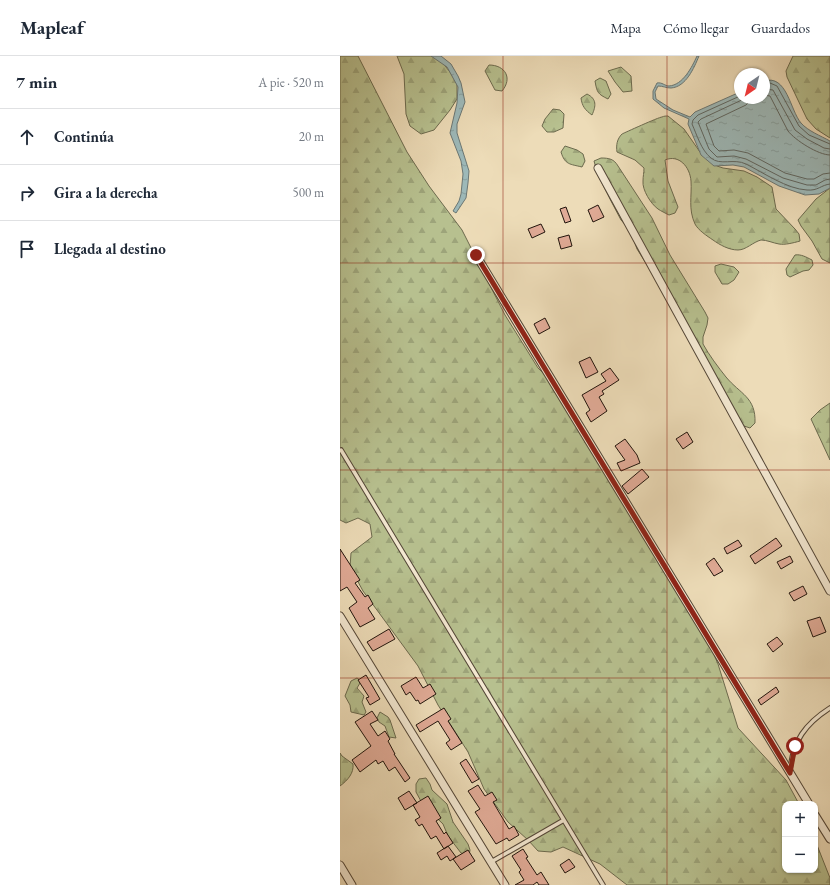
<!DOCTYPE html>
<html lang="es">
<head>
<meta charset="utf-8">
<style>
  :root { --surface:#fff; --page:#f6f6f7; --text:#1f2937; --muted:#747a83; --line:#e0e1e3 }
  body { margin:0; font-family:"EB Garamond",serif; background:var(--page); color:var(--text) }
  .controls { position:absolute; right:12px; bottom:12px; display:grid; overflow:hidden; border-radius:8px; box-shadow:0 1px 3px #0004 }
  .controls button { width:36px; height:36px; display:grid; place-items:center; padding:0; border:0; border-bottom:1px solid var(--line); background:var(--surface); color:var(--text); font:20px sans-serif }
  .compass { position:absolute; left:394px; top:12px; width:36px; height:36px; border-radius:50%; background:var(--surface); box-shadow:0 1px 3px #0004; rotate:215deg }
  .stop { position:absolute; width:12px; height:12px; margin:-9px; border:3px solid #8f2418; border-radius:50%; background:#fff }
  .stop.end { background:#8f2418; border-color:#fff; box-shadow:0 1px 4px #0008 }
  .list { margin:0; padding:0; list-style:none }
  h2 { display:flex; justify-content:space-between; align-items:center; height:52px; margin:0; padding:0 16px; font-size:17px }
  h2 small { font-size:13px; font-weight:400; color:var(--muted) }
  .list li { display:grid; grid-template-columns:26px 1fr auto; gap:12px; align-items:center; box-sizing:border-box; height:56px; padding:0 16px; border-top:1px solid var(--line) }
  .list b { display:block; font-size:15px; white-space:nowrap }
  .list em { font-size:13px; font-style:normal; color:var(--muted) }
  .icon { flex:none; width:22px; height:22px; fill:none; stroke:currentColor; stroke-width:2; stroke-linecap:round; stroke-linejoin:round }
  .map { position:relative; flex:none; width:490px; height:829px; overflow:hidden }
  header { display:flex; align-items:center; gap:24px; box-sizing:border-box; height:56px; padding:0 20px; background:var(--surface); border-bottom:1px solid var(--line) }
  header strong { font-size:19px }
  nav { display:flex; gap:22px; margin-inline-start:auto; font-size:14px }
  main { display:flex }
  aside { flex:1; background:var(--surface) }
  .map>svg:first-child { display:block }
</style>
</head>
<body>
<header>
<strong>Mapleaf</strong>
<nav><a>Mapa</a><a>Cómo llegar</a><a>Guardados</a></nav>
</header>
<main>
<aside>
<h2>7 min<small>A pie · 520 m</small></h2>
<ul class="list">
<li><svg class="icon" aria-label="ahead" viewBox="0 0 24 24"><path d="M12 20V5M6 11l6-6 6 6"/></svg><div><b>Continúa</b></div><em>20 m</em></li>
<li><svg class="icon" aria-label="right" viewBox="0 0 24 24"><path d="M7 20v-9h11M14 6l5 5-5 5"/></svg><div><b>Gira a la derecha</b></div><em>500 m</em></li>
<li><svg class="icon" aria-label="arrive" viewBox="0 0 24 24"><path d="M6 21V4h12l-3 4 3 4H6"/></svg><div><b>Llegada al destino</b></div></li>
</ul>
</aside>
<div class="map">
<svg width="490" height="829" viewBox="0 0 490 829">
  <defs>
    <pattern id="forest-firs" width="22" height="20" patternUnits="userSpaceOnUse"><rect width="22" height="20" fill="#b7c08f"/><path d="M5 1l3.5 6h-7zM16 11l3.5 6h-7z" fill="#9da47a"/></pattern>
    <pattern id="water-ripples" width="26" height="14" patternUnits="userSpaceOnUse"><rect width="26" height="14" fill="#9db9b9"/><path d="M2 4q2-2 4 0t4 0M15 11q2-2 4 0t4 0" fill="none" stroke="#879e9e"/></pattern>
  </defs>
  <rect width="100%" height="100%" fill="#eddcb8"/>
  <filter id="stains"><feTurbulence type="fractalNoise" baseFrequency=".005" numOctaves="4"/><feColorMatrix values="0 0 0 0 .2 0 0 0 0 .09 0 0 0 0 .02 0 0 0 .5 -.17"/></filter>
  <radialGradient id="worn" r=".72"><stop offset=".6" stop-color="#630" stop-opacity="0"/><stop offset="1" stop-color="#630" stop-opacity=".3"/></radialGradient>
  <path fill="url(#forest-firs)" stroke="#6c6a4e" d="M0 0H18L67 96 89 130 122 174 165 259 198 312 216 330 255 402 294 458 367 582 378 608 398 672 446 724 459 748H445V814H475V784L490 822V829H287L260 808 223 791 211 796 198 795 188 784 168 766 144 733 128 696 98 649 78 610 23 535 10 511 11 497 32 481 30 468 18 462 6 467 0 464Z
    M57 0H97L110 16 117 28V43L110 54 94 74 81 78 70 70 66 58 64 18Z
    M453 0H490V82L476 73 467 63 447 21 446 15Z
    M149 9C165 9 173 22 162 35L155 34 145 15Z
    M281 11 291 20 292 35 283 36 275 26 268 15Z
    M260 22 266 25 271 38 268 43C258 38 257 37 255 25Z
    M247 38C257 43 256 50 252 59 245 54 242 50 241 42Z
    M213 53 220 54 224 58 223 72 214 76H207L202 70 205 63Z
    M328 60 344 73 360 96 377 110 383 112 404 115 417 121 432 131 436 153 455 173 459 178 460 185C453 187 445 189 439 188 433 187 427 184 421 184 413 186 406 194 398 194 389 194 380 189 373 184 367 180 358 174 355 168 348 153 352 140 351 125 350 111 339 98 325 104L328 125 338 151 335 157 329 159C325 157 321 155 318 153 311 148 302 134 303 125 303 120 304 117 304 112L295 104 277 96C276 89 277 83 282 78 284 77 319 61 322 61 324 60 326 60 328 60Z
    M225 90 237 94 243 98 245 105 242 111C230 108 225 109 221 96Z
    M261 102C269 102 274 103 278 110L312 162 330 199 365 256 368 262 367 269 363 281V288C369 299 378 311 386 321 400 338 416 341 415 367L410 372 404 370 398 366 326 239 297 193 290 174 281 164 271 145 258 119 254 105Z
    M490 132V207L482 203 472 185 461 170 458 164 476 143Z
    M455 199C461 198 466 201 472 204L473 209 469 214 463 215 450 221 447 219 446 213Z
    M381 208 394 211 399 216 394 224 388 228H382L375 216V210Z
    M490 347V404L471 363 480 354Z
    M17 622 20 624V627L17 632 24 640 22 646 26 656 24 659 11 656 10 649 5 640 11 625Z
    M40 656 48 661 50 664 56 682 49 681 45 670 39 666 37 662Z
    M0 697 2 700 13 708C14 717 8 724 0 730Z
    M86 722 90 728 92 734 107 748 113 766 128 788 130 794 129 800 121 797 108 780 103 768 83 749 76 736V728L79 723Z"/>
  <path fill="url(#water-ripples)" stroke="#6b7774" d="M91 0H101L111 8 118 20 121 27 125 46 117 68V77L129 115 128 127 126 142 116 157 113 155 119 145 121 138 123 118 121 105 110 77 117 47 118 31 107 11Z
    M357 0H359C354 12 346 31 331 32 326 32 323 30 318 30L315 36 316 43 333 54 350 61 355 56 400 36V42H424V25C447 18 450 54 461 67 468 75 481 80 490 85V132L479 138 465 139 439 130 404 111 393 109 374 110 361 99 348 68 349 63 324 52 313 43V35L317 27C322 26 325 30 329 30 343 29 352 11 357 0Z"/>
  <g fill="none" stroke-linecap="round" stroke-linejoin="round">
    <path stroke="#5e6662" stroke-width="1" d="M424 28 430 27 437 30 459 70 469 79 490 88
      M424 33 433 34 455 74 467 83 484 92 490 93
      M424 39 430 40 448 75C455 84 478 99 490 99
      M400 40 358 59 353 64 352 68C357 79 361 94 371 102 380 110 394 102 406 108 424 117 447 133 467 134 478 135 481 129 490 128
      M406 42 361 63 358 66 369 93 377 101 394 100 406 103 443 122 467 129H476L485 124 490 123
      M413 42 406 49 366 68 374 90 379 95 394 94 408 97 445 117 467 123H474L483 118 490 117"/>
  </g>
  <path fill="#e1ab97" stroke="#20140c" d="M258 149 264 161 253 166 248 154Z
    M226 151 231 165 225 167 220 153Z
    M201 168 205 176 192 182 188 173Z
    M229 179 232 190 221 193 218 182Z
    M205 262 210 272 199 278 194 268Z
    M250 301 258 316 246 322 239 306Z
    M270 312 279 324 262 335 264 338 259 341 267 355 251 366 246 357 250 354 242 339 266 325 261 318Z
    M347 376 353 386 343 393 336 383Z
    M285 383 297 399 300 407 281 415 277 407 285 404 275 390Z
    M302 413 309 421 288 438 282 430Z
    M436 482 442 490 415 508 410 500Z
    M398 484 402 490 387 498 384 492Z
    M0 493 20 524 15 527 25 541 28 539 33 548 28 552 35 563 20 571 9 552 17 546 7 531 0 535Z
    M450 500 453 506 441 513 437 506Z
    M374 502 383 515 374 520 366 508Z
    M463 530 467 538 454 545 449 537Z
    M480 561 486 576 473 581 467 565Z
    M49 573 55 583 33 595 27 586Z
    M437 581 443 588 433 596 427 588Z
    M26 619 40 643 30 649 26 642 29 641 18 624Z
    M76 621 83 632 90 628 96 638 80 648 78 644 76 645 70 636 66 639 61 630Z
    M436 631 439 636 421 649 418 644Z
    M104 652 111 663 108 665 122 687 111 694 106 687 110 684 98 665 80 676 76 669Z
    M32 655 38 664 30 668 38 680 45 675 50 683 48 685 55 698H54L70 722 65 726 55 711 49 715 43 705 38 708 36 704 20 716 12 704 31 690 15 666Z
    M126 703 139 723 132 727 120 707Z
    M138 729 145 740 152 736 157 744 153 746 169 773 174 770 179 779 169 785 167 782 156 788 135 756 140 753 128 735Z
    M69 735 77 747 65 754 58 742Z
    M88 740 101 762 96 765 104 778 106 776 113 787 104 793 96 780 91 783 82 768 79 770 75 764 80 761 73 749Z
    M108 790 116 801 110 805 107 800 101 804 97 797Z
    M183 793 188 801 186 802 197 819 201 816 209 829H199L197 826 193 829H175L184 824 179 816 181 814 172 800Z
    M128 794 135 805 121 814 113 803Z
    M229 803 235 811 225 817 220 809Z"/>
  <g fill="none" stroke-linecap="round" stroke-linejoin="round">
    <defs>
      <path id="service" d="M1 394 263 829
        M450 714C453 685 465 668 490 652
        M151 806 224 764"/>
      <path id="minor" d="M258 112 490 535
        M136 199 469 748
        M0 560 165 829
        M475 759 490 783
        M0 809 12 829"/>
    </defs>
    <use href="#service" stroke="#534637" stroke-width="5.5"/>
    <use href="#minor" stroke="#534637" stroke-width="9"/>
    <use href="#service" stroke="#f3e8d1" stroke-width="3.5"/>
    <use href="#minor" stroke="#f3e8d1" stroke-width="7"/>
  </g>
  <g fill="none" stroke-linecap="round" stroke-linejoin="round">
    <path stroke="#8f2418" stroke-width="5" d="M136 199 450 717 455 690"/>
  </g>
  <path fill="none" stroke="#8f2418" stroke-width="1" stroke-opacity="0.55" d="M163 0V829M327 0V829M0 207H490M0 414H490M0 622H490"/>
  <rect width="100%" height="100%" filter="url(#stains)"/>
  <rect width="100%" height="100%" fill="url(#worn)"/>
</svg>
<div class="controls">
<button>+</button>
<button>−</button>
</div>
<svg class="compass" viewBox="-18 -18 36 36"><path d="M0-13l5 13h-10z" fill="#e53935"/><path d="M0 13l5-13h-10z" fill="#747a83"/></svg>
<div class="stop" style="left:455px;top:690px"></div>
<div class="stop end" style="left:136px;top:199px"></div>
</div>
</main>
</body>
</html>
